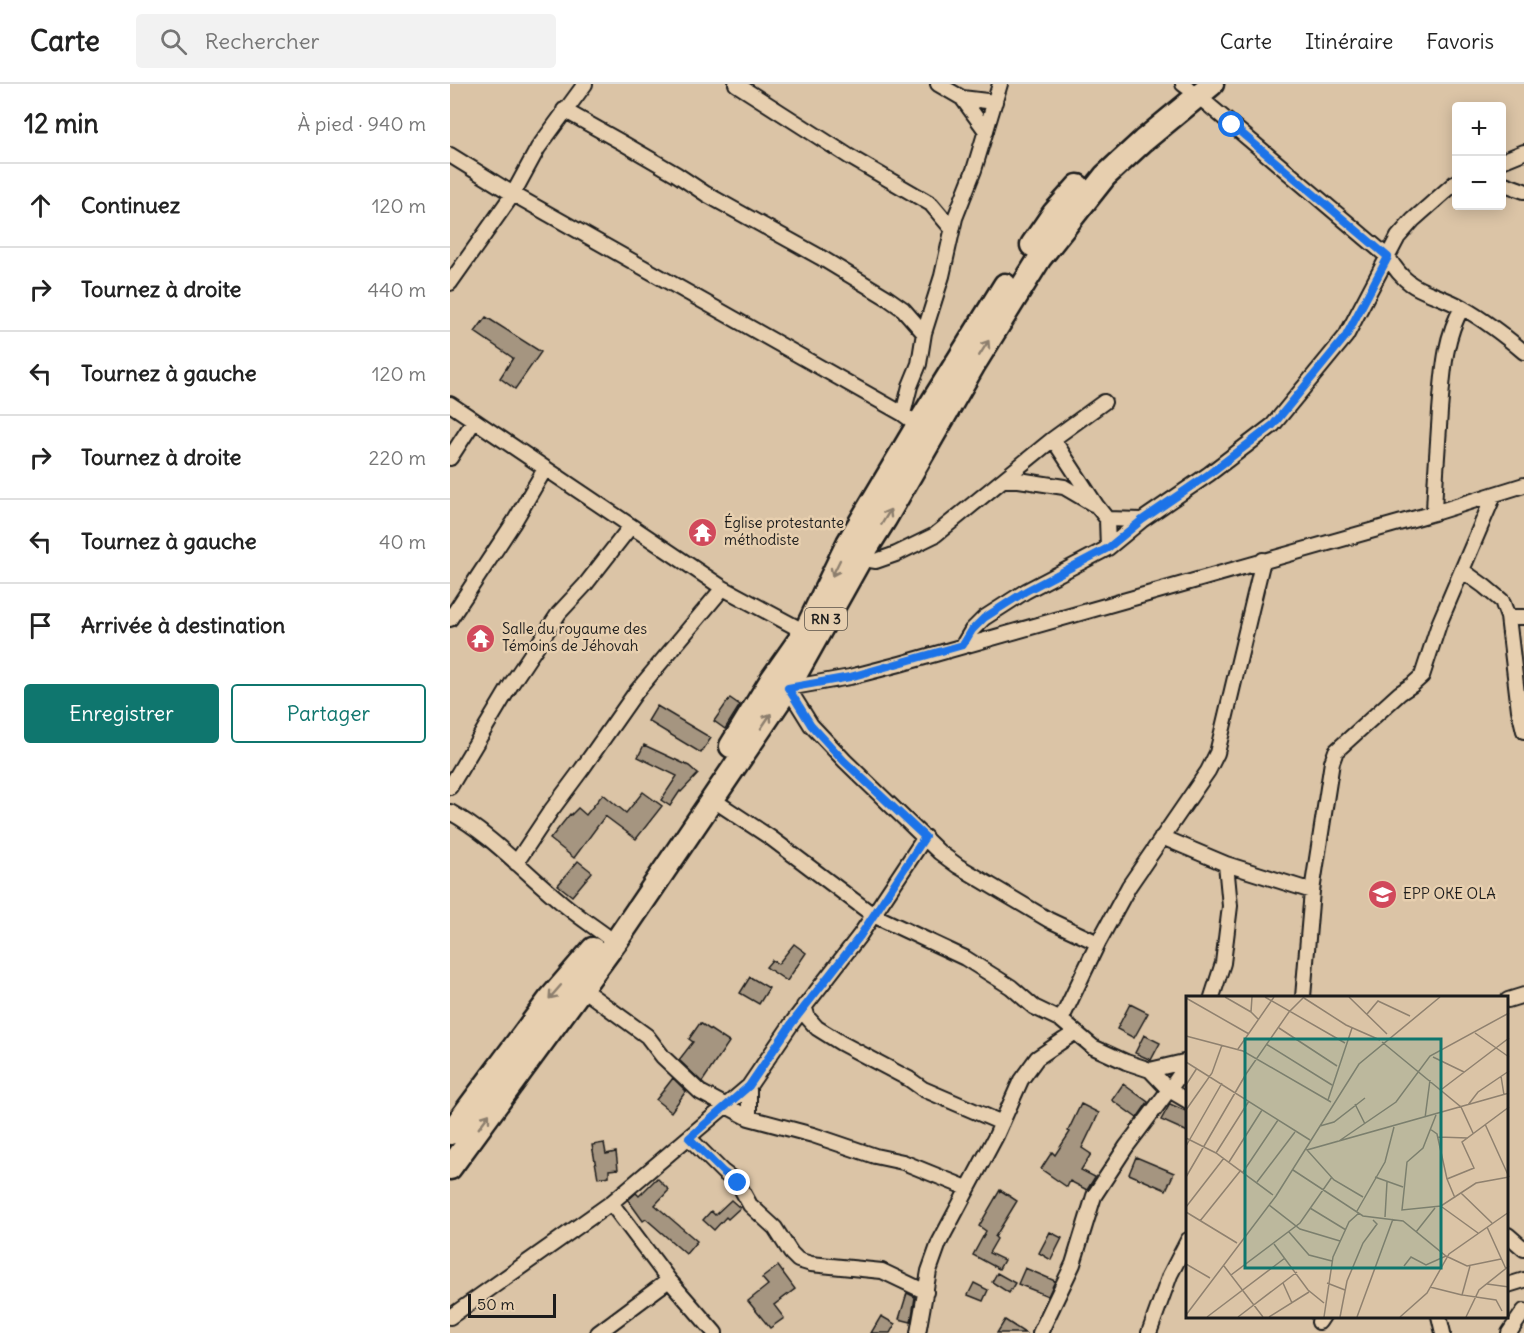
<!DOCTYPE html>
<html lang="fr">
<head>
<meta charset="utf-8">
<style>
  :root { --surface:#fff; --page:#f2f2f2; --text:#222; --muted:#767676; --line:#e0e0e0; --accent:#0f766e }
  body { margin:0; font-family:Delius,sans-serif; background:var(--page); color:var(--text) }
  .controls { position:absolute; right:18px; top:18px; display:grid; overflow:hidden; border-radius:6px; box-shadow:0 3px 15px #0003 }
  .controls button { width:54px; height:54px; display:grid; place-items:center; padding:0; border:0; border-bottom:2px solid var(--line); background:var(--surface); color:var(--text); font:30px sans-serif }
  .scale { position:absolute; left:18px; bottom:15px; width:88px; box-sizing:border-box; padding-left:6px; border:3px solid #1c1c1c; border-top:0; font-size:16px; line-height:21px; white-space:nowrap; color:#1c1c1c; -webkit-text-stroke:4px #e7cfaf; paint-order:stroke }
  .stop { position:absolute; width:18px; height:18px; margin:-14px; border:4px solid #1a73e8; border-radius:50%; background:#fff }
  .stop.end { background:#1a73e8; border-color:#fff; box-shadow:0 2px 6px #0008 }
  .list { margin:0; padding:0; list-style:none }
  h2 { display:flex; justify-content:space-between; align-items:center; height:78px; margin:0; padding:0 24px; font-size:26px }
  h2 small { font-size:20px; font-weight:400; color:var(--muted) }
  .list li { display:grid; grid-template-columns:39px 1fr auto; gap:18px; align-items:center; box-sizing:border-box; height:84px; padding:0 24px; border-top:2px solid var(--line) }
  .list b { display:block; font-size:22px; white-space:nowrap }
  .list em { font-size:20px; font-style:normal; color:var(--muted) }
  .actions { display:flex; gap:12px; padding:18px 24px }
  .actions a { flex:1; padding:14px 0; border:2px solid var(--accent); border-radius:6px; text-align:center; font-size:21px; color:var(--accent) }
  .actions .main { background:var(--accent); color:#fff }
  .icon { flex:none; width:33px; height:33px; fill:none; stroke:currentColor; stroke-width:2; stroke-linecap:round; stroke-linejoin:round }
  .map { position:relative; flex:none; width:1074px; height:1249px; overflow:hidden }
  header { display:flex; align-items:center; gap:36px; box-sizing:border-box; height:84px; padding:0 30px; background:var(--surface); border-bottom:2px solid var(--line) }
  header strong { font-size:28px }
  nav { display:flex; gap:33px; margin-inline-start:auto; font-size:21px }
  .search { width:420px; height:54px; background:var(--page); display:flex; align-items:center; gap:15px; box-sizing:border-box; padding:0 21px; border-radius:6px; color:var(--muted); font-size:22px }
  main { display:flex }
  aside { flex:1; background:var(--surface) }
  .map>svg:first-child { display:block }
</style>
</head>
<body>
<header>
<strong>Carte</strong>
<div class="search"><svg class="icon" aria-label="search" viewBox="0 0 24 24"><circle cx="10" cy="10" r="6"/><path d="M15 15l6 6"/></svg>Rechercher</div>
<nav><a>Carte</a><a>Itinéraire</a><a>Favoris</a></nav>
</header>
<main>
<aside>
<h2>12 min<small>À pied · 940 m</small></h2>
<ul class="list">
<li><svg class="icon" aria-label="ahead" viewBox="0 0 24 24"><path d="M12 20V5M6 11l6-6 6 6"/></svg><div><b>Continuez</b></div><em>120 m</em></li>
<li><svg class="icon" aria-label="right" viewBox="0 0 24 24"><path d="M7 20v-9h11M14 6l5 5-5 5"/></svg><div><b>Tournez à droite</b></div><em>440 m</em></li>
<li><svg class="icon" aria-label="left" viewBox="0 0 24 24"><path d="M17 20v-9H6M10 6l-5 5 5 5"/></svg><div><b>Tournez à gauche</b></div><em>120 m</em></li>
<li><svg class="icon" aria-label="right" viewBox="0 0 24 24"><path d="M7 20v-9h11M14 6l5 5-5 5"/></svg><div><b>Tournez à droite</b></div><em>220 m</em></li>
<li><svg class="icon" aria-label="left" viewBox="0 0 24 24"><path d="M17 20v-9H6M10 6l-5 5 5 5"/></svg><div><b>Tournez à gauche</b></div><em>40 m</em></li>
<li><svg class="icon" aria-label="arrive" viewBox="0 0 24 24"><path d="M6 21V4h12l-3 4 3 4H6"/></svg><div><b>Arrivée à destination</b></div></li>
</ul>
<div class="actions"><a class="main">Enregistrer</a><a>Partager</a></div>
</aside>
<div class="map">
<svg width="1074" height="1249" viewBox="0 0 1074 1249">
  <rect width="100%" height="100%" fill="#dbc4a6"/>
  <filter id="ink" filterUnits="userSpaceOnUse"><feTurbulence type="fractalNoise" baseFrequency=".0167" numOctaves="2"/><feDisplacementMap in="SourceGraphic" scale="12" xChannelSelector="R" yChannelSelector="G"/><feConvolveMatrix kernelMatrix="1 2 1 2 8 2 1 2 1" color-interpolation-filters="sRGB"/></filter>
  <g filter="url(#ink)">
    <path fill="#a59580" stroke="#1c1c1c" stroke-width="1.5" d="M36 233 91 268 65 305 50 294 63 274 25 248Z
      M280 614 290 621 275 645 264 637Z
      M207 622 261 654 251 669 198 637Z
      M194 661 239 682 248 690 231 708 230 707 220 722 211 716 227 692 188 673Z
      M193 708 212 722 186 755 155 732 124 774 100 755 120 730 121 731 128 724 136 731 153 710 176 729Z
      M128 777 142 788 122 812 108 801Z
      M344 860 356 869 337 897 316 883 322 876 328 880Z
      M300 893 319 904 309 920 290 909Z
      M680 920 698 929 684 954 667 945Z
      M250 939 279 958 252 998 229 976 243 958 239 955Z
      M694 951 710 959 701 976 685 969Z
      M223 994 236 1007 221 1028 206 1016Z
      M673 1000 698 1018 687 1034 662 1016Z
      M631 1020 649 1029 632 1064 641 1070 631 1086 645 1093 637 1106 620 1097 617 1103 591 1085 602 1068 605 1071 620 1048 618 1047Z
      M720 1020 738 1028V1048L711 1036Z
      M154 1059 156 1070 166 1068 168 1085 159 1086V1092L148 1094 142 1061Z
      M686 1073 724 1089 716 1106 679 1090Z
      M207 1094 219 1106 205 1121 247 1157 236 1170 196 1135 193 1137 178 1116 186 1109 189 1112Z
      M550 1106 567 1117 545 1153 547 1155 539 1169 554 1176 549 1185 523 1171 536 1147 529 1142Z
      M281 1116 290 1124 278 1135 276 1133 264 1146 253 1136 261 1127 265 1131Z
      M600 1148 612 1154 601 1176 589 1169Z
      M328 1182 345 1205 324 1221 334 1234 320 1244 298 1217 318 1201 312 1194Z
      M575 1184 605 1197 598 1212 568 1200Z
      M547 1189 565 1199 559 1209 542 1198Z
      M524 1199 538 1206 533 1217 518 1211Z
      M457 1209 465 1213 461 1238 449 1235Z
      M431 1232 445 1240 440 1249H421Z
      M555 1236 575 1249H547Z"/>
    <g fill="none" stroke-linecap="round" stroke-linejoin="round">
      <defs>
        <path id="street" d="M286 0 400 73 481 120 502 145
          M488 0 512 14 545 18
          M733 0 737 3
          M748 12 938 173C960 211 979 205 1013 224 1036 237 1055 252 1074 268
          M512 14 536 47
          M114 26 171 58 226 90 256 110 370 173 436 213 453 225 474 249
          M0 71 63 110 453 330 468 341
          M1052 77 1074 68
          M1052 99 1074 107
          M0 199 63 110 88 64 135 0
          M0 320 273 504 355 548
          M453 330 460 302 469 280 474 249 492 192 505 134 524 86 550 0
          M603 355 646 421 657 435 658 464
          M0 374 24 337
          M555 396H569L614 403 643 420
          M984 429C985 395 988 361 990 327 993 292 994 254 1012 224
          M657 435 692 436
          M413 470 420 476 426 477 446 470 485 451 603 355 654 318
          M1013 487 1034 502 1052 517 1058 533 1069 626 1074 647
          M1058 533H1074
          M0 535 64 438 95 385
          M513 561 522 546 534 534 576 507 658 464 692 436 759 390 823 341 896 252 948 153 963 136 1006 98
          M0 703 62 599 109 529 135 501 181 442
          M262 715 321 754 423 831 515 874 561 903 584 923 611 936 643 963 676 978 700 986 738 977
          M0 728C42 751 74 788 111 818 125 830 140 840 155 851
          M712 753 776 780 862 807
          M66 779 100 728 132 685 186 608 273 504
          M648 859 599 836 508 782 489 768 395 677 361 641 338 604 400 593 450 580 984 429 1074 401
          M131 904 197 952 213 973 250 1008 299 1034 363 1051 425 1072 453 1078 517 1104
          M762 913 773 879 780 822 776 780
          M853 913 862 807 882 678 886 667 950 609 962 601 972 592 989 540 1044 411
          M1058 916 1074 911
          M354 922 358 934 367 944 391 959 459 995 473 1005 552 1039
          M611 936 648 859 679 802 758 687 767 669 813 476
          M738 979 719 1006 738 1017
          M299 1002V1034
          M239 1054 273 1088 288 1099 300 1121 325 1144 341 1169 348 1176 361 1180 432 1187 476 1208
          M161 1119 219 1196 265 1249
          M1058 1151 1074 1165
          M1058 1201 1074 1196
          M989 1232 993 1249
          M0 1233 161 1119 299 1002 342 939 410 851 475 753
          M869 1238 873 1232
          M148 1249 219 1196
          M468 1249 479 1187 489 1159 546 1052 571 996 587 974 624 949
          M590 1249 623 1180 644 1112 676 1063 719 1006 700 986
          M699 1249 720 1191 738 1156
          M1059 1249 1074 1227"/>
        <path id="primary" d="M582 161 604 129 628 102
          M281 662 322 595 355 548 398 459 468 341 555 201
          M0 1049 99 916 143 865
          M0 1084 167 856 338 604 413 470 435 435 523 282 590 174 655 92 693 57 762 0"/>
      </defs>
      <use href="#street" stroke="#1c1c1c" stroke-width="18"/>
      <use href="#primary" stroke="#1c1c1c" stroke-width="27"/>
      <use href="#street" stroke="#e7cfaf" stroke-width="14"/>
      <use href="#primary" stroke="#e7cfaf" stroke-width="22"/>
    </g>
    <defs><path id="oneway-shaft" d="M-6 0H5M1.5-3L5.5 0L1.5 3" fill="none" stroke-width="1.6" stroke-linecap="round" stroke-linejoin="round" transform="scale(1.5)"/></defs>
    <g stroke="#8c7e6d">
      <use href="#oneway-shaft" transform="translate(534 264) rotate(-58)"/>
      <use href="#oneway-shaft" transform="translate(436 433) rotate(-59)"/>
      <use href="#oneway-shaft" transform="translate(386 484) rotate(116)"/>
      <use href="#oneway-shaft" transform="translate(316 637) rotate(-56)"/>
      <use href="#oneway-shaft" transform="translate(105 908) rotate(131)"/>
      <use href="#oneway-shaft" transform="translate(34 1037) rotate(-54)"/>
    </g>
  </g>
  <g fill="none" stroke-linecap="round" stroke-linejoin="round" filter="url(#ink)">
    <path stroke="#1a73e8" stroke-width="8" d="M288 1099 273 1088 239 1054 299 1002 342 939 410 852 475 753 394 677 361 641 338 604 400 593 513 561 522 546 534 534 576 507 658 464 692 436 759 390 823 341 896 252 938 173 782 41"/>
  </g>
  <defs>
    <symbol id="temple-disc" viewBox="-11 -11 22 22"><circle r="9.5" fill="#d1495b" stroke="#e7cfaf"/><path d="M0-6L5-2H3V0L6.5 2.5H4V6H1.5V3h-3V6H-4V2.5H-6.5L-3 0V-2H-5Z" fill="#fff"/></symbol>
    <symbol id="school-disc" viewBox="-11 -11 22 22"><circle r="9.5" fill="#d1495b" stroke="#e7cfaf"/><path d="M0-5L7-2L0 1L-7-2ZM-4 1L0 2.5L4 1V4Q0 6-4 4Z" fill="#fff"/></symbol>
  </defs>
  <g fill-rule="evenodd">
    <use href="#temple-disc" x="236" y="432" width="33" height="33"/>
    <use href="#temple-disc" x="14" y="538" width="33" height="33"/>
    <use href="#school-disc" x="916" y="794" width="33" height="33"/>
  </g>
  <g text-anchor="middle" stroke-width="5" stroke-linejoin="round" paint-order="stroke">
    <rect fill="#e7cfaf" stroke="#595248" stroke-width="1.5" x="355" y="524" width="42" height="22" rx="4.5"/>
    <g font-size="14" font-weight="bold" fill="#1c1c1c">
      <text x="376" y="540">RN 3</text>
    </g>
    <g font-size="15" fill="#1c1c1c" stroke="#e7cfaf" text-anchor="start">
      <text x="274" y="444">Église protestante<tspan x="274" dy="17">méthodiste</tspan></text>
      <text x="52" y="550">Salle du royaume des<tspan x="52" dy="17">Témoins de Jéhovah</tspan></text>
      <text x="953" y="815">EPP OKE OLA</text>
    </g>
  </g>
  <g transform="translate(736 912)">
    <rect width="322" height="322" fill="#dbc4a6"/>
    <path fill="none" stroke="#8f816f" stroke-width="1.5" d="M39 1 65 16M66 1 65 16 73 24M79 1 159 47M163 1 201 38M0 2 63 38M118 2 160 29 194 44M181 18 192 5 224 20M93 32 151 70M289 37 323 61M0 40 57 55 145 106M196 46 275 111 287 137M80 48 146 89M52 53 88 1M247 61 278 76M0 66 124 144M315 80 318 99M0 89 11 72M256 93 323 42M142 104 166 32M169 108 179 128M282 109 292 96 323 75M0 114 26 77 36 49M250 119 237 152 221 166 216 214 255 210 290 187 323 181M239 122 244 84M299 128 323 181M134 130 148 126 179 102M244 133 251 138 261 183M252 141 282 142M0 142 30 157 87 199M153 145 210 106 244 60 323 17M0 150 36 87M30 157 63 105M43 166 76 114M107 174 177 220 217 225 260 260 281 270 315 263M57 176 92 124M0 181 60 78 103 16 118 1M189 181 217 191M71 186 109 136M275 197 306 227M177 201 148 184 121 154 323 97M269 202 261 183 288 172 276 146 323 111M83 209 114 233 154 245M0 211 38 162M256 211 292 237M124 212 160 234M171 215 199 166 208 131M0 216 51 247M199 221 201 186M14 225 55 174M301 231 320 273M103 236 123 259 146 265M230 236 249 212M88 248 122 294 138 307M0 268 24 282M38 270 77 321M218 270 225 261 240 269 260 260M284 270 276 299 310 304 316 315M45 279 114 227 146 181M97 287 106 307M141 287 159 294M301 288 323 291M244 291 276 299M0 319 90 200 173 68 254 1M21 321 99 262M52 321 111 276M83 321 123 296M138 321 147 261 163 226 173 217M154 321 161 285 177 247 191 228 187 224M171 321 207 223M214 321 241 297 263 258 323 216M280 321 293 294 323 270"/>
    <path fill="#0f766e" fill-opacity="0.15" stroke="#0f766e" stroke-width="3" d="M59 43H255V272H59Z"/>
    <rect width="322" height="322" fill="none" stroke="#1c1c1c" stroke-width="3"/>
  </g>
</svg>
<div class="controls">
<button>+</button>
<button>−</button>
</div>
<div class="scale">50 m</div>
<div class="stop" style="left:782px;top:41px"></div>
<div class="stop end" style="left:288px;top:1099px"></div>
</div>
</main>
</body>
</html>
